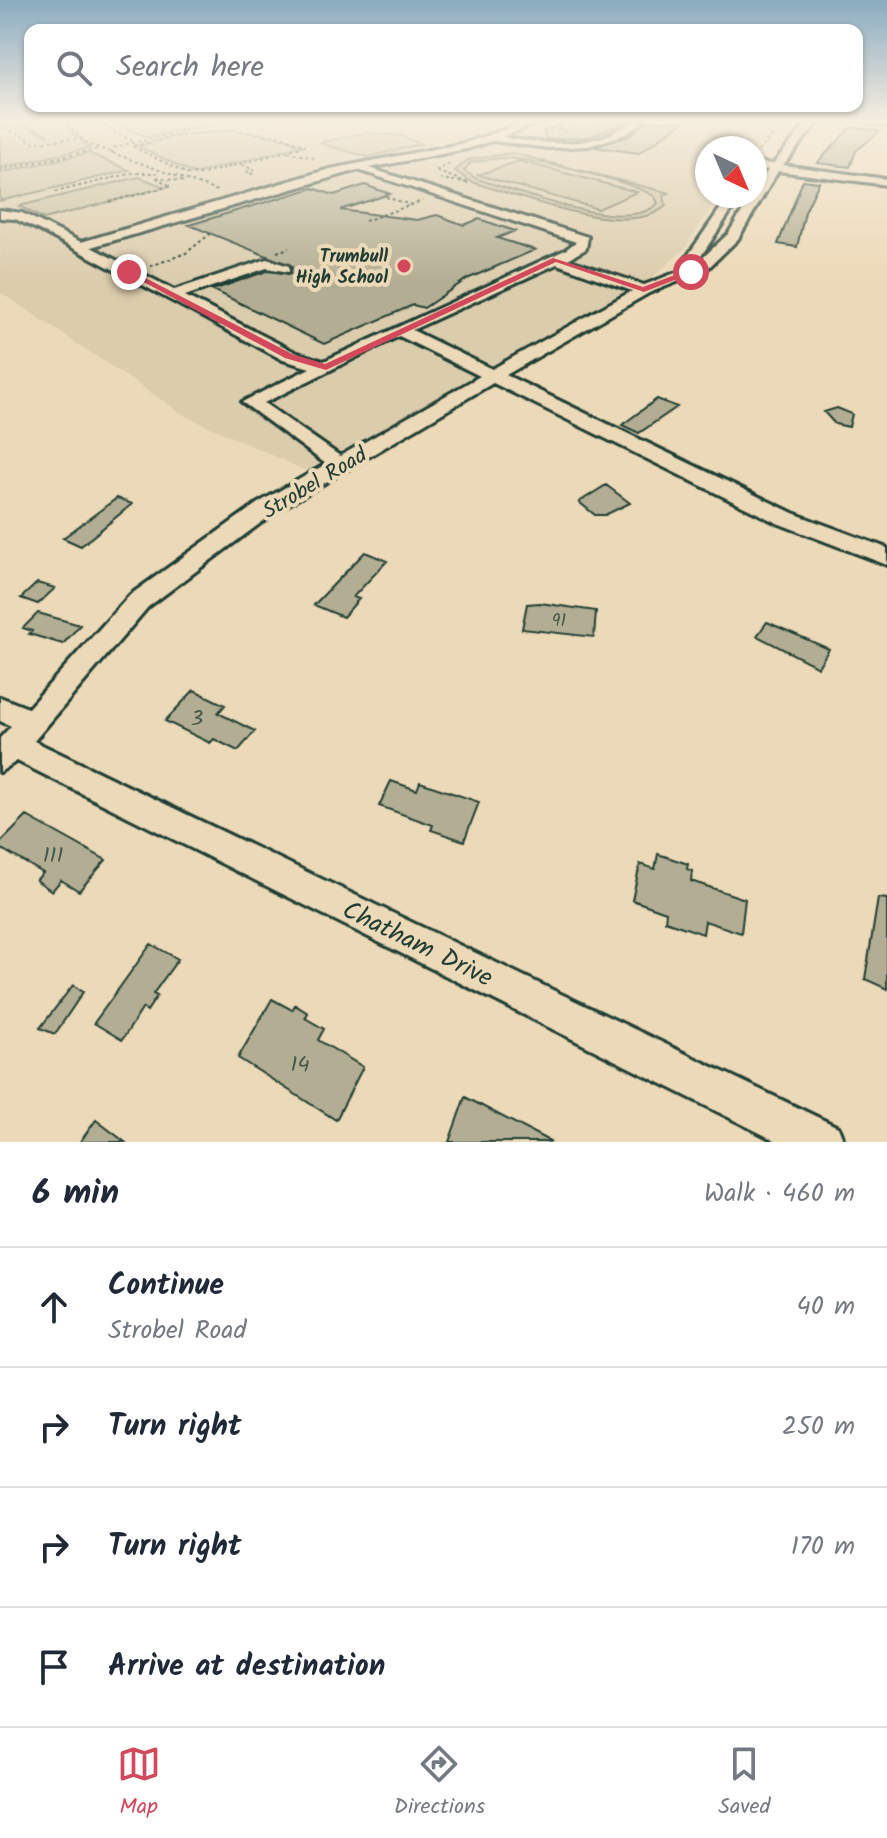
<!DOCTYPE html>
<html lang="en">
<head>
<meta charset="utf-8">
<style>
  :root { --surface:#fff; --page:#f2f2f3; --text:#1f2937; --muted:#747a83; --line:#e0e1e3; --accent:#d1495b }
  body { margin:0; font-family:Kalam,sans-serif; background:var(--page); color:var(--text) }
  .compass { position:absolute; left:695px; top:136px; width:72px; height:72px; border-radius:50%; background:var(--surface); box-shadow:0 2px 6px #0004; rotate:136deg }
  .stop { position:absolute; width:24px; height:24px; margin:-18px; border:6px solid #d1495b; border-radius:50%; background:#fff }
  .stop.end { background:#d1495b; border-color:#fff; box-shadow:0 2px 8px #0008 }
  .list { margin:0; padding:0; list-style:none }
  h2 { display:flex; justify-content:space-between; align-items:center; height:104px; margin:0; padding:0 32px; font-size:34px }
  h2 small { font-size:26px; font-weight:400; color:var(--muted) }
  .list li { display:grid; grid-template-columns:52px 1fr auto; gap:24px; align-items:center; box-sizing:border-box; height:120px; padding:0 32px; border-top:2px solid var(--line) }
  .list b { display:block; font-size:30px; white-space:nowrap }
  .list p { margin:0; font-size:26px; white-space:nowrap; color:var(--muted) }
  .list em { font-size:26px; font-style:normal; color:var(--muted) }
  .icon { flex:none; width:44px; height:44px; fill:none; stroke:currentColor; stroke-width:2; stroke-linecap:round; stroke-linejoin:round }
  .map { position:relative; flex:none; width:887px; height:1142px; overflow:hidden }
  .search { position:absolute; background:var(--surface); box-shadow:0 2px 6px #0004; left:24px; right:24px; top:24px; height:88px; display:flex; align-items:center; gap:20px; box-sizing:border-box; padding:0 28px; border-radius:16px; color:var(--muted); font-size:30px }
  .sheet { height:584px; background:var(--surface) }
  nav { display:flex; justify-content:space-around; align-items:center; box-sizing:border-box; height:112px; border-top:2px solid var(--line); background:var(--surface); font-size:22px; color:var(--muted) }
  nav a { display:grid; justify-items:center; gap:4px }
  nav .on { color:var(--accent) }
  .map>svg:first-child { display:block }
</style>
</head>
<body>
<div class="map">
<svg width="887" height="1142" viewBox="0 0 887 1142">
  <rect width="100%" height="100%" fill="#ecd9b7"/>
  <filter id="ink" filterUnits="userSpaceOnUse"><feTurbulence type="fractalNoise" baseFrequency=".0125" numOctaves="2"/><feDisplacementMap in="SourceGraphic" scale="16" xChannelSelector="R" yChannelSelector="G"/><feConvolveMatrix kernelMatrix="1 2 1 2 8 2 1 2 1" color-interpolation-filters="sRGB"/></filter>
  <g filter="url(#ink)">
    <path fill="#dbccac" d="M0 121H785L755 150 707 148V196H720L684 249 654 276 311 473 184 415 0 292Z"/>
    <path fill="#cac0a2" stroke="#747e6b" stroke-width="2" fill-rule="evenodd" d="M0 121H61L89 148 0 168Z
      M109 121H192L204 125 147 137Z
      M234 130 287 139 301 146 194 174 138 146 182 135Z
      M365 133 401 136 421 144 368 157 319 143Z
      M88 153 129 170 0 201V173Z
      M512 153 669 193 664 196 666 206C627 240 517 195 472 182L455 171 468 160ZM500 158C531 158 628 180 654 196L658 203C629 236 514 190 477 179L464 171 470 163Z
      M519 161 637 192 598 209 478 175Z
      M139 177 165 187 44 219 19 206Z"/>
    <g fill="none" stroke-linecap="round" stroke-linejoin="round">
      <path stroke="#6b7765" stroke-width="3" d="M15 121 48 135"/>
    </g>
    <path fill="#b3ae93" stroke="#1f3d34" stroke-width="2" d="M571 121H629L590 137 546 140 543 131Z
      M647 121H684L639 153 595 147 629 136Z
      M851 127 880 131 856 151 850 167 817 163Z
      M803 180 819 182 805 212 797 247 778 244Z
      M365 185 390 194 340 210 417 220 437 215 464 225 479 219 515 231 497 238 535 250 467 279 424 308 413 305 324 344 213 290 267 271 291 274 292 266 189 225 313 188 334 195Z
      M657 399 677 407 639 433 622 425Z
      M837 408 852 414 849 427 835 424 824 412Z
      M606 485 630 503 605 515H595L579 502Z
      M117 498 132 504 81 546 63 538Z
      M365 552 387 561 353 597 359 599 343 617 314 605Z
      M37 583 55 588 38 604 21 598Z
      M540 603 596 611 594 637 522 629 527 604Z
      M38 613 80 625 63 644 29 634 32 631 23 628Z
      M767 622 829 649 818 667 757 636Z
      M194 690 225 705 218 713 255 731 238 751 214 739 210 743 165 721Z
      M391 781 417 790 420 782 479 802 464 841 431 830 433 825 379 806Z
      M27 816 106 860 79 891 61 880 52 891 36 880 43 873 0 848V843Z
      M658 854 688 864 687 869 692 871 691 881 745 899 741 933 705 921 703 934 665 921 666 912 632 900 640 864 655 869Z
      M878 898 887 899V989L865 979Z
      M151 944 178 959 153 994 157 996 147 1011 143 1008 122 1040 94 1023Z
      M73 985 83 992 55 1034 40 1028Z
      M272 999 292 1010 295 1005 308 1013 305 1018 324 1029 318 1040 363 1067 336 1120 238 1058Z
      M465 1097 551 1142H449Z
      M96 1120 125 1142H80Z"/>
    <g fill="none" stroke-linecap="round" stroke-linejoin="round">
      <defs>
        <path id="minor" d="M529 121H543L502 137C534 143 571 147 603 137 618 132 628 121 644 121L628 133 589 146 549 148 492 141 467 149 369 168 588 237 586 249 568 259 644 285 688 268 682 264 729 196H741L695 265 728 234 768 170 755 168V162L773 164 809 121H819L783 165 887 179V185L778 171 738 239 705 271 649 293 506 375 793 513 887 548V565L777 523 493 383 274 513 148 607 34 741 838 1127 844 1142H778L17 761 0 772V738L11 726 0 721V697L28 708 130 595 258 503 326 464 242 402 310 368 283 360 41 231 15 219 0 218V210L22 213 81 242 330 169 465 143ZM358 170 576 242 565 250 324 361 295 352 185 296 267 268 289 272V266L267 259 174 290 91 247ZM557 264 632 291 492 369 412 330ZM399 336 480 376 340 456 264 403Z"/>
        <path id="major" d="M866 121H887V126L868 123Z"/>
      </defs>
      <use href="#minor" stroke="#1f3d34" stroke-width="6"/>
      <use href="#major" stroke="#1f3d34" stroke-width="6"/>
      <path stroke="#1f3d34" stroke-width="2" stroke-dasharray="3 3" stroke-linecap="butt" d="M63 121 88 144 217 191
        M567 122 577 124
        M98 123 134 142
        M0 125 34 142 82 138
        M560 128 567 130
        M235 130 281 136 305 146 200 175 187 174 132 146 177 136Z
        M565 132 557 130 568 121
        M758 151 788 121
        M288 152 315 158
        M111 153 115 147 210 125 213 121
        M242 165 254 170 247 172 255 175
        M0 170 98 149
        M440 179 469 183 435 171 449 164
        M55 192 133 173H157
        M386 197 411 205
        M109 202 171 186 155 177 186 182
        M365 221 422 201
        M277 252 289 248
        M151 266 186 253 210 234"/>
      <use href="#minor" fill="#ecd9b7" fill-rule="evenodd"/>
      <use href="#major" fill="#ecd9b7" fill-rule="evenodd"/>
    </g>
  </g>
  <linearGradient id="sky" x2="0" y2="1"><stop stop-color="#8aabc0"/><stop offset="0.43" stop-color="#f6eedf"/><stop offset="1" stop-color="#f6eedf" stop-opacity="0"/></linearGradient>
  <rect width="887" height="281" fill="url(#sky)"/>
  <path fill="#d1495b" d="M553 258 643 287 688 270 695 272 644 292 556 262 326 370 285 358 125 272 132 271 292 354 325 364Z"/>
  <circle fill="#d1495b" stroke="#ecd9b7" stroke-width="3" cx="404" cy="266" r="8"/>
  <g text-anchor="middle" stroke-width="8" stroke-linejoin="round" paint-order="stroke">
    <g font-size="18" font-weight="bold" fill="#1f3d34" stroke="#ecd9b7" text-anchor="end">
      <text x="388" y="262">Trumbull<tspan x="388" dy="21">High School</tspan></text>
    </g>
    <g font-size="18" fill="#44594c">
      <text x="559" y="626">91</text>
    </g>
    <g font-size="22" fill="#1f3d34" stroke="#ecd9b7">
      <text transform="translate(314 482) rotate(-31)" y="8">Strobel Road</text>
    </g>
    <g font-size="22" fill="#44594c">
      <text x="197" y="725">3</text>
      <text x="53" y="862">111</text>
      <text x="300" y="1071">14</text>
    </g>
    <g font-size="26" fill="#1f3d34" stroke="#ecd9b7">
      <text transform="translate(418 943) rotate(26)" y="9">Chatham Drive</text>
    </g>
  </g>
</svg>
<svg class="compass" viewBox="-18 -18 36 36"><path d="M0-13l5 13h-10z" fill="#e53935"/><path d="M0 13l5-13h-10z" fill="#747a83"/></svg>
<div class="stop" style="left:691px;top:272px"></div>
<div class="stop end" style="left:129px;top:272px"></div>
<div class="search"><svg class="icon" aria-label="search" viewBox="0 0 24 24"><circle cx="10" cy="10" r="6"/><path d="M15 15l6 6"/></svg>Search here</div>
</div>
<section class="sheet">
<h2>6 min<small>Walk · 460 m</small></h2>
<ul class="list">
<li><svg class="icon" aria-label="ahead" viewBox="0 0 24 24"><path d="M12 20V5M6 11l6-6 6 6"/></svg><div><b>Continue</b><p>Strobel Road</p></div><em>40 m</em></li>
<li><svg class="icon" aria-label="right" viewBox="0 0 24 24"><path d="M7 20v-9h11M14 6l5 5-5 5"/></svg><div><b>Turn right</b></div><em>250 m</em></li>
<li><svg class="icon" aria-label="right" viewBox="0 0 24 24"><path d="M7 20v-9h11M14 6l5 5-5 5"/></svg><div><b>Turn right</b></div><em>170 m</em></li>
<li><svg class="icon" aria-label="arrive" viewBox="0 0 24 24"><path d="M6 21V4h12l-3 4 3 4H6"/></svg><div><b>Arrive at destination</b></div></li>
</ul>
</section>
<nav>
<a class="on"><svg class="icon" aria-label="map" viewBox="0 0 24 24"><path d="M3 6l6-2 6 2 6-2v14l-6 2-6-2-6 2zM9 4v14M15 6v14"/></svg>Map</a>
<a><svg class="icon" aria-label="directions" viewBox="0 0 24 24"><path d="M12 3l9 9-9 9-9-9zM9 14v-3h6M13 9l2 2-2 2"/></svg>Directions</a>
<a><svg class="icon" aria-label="saved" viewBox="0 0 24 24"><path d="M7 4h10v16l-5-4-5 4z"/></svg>Saved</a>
</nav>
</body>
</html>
